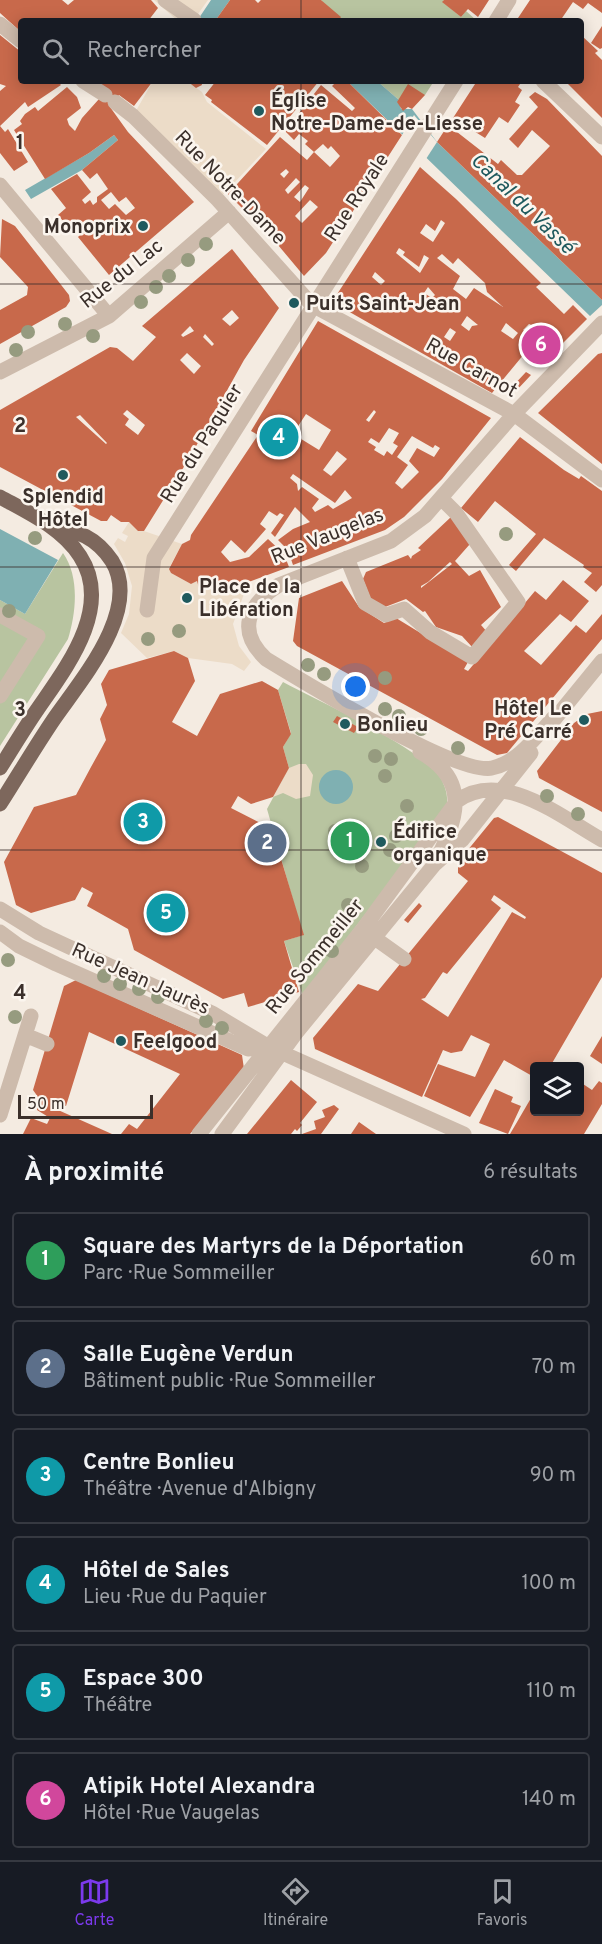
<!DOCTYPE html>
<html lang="fr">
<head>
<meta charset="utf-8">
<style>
  :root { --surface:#171b24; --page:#20242c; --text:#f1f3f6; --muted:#9ea1a6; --line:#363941; --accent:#7c3aed }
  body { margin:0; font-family:Overpass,sans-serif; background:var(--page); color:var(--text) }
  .controls { position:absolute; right:18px; bottom:18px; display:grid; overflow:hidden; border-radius:6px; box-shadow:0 3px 15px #0003 }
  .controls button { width:54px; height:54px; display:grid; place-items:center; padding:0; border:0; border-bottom:2px solid var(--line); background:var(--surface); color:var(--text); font:30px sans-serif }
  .scale { position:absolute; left:18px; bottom:15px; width:135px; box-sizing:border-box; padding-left:6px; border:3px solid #3b302b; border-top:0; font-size:16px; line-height:21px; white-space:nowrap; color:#3b302b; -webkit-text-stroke:4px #fbf5ee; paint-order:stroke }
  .you { position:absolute; left:356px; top:687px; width:21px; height:21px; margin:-15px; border:4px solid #fff; border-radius:50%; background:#1a73e8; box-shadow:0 0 0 9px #1a73e833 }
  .badge { display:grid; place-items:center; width:39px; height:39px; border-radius:50%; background:var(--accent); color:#fff; font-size:20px; font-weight:700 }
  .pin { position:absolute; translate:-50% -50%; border:3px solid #fff; box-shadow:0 2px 6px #0006 }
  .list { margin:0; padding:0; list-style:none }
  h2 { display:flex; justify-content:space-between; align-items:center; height:78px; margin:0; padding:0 24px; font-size:26px }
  h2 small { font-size:20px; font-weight:400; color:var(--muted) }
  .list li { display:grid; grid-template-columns:39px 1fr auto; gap:18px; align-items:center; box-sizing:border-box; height:96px; margin:0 12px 12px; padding:0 12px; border:2px solid var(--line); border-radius:6px }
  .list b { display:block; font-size:22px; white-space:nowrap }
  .list p { margin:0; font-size:20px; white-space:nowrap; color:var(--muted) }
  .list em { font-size:20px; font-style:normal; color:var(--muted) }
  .icon { flex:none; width:33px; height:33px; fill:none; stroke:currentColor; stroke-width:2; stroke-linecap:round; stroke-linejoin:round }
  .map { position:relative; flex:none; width:602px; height:1134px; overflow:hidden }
  .search { position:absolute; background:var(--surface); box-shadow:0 3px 15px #0003; left:18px; right:18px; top:18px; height:66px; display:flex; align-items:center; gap:15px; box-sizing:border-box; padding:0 21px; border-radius:6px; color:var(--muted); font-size:22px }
  .sheet { height:726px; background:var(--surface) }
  nav { display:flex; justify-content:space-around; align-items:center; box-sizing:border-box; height:84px; border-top:2px solid var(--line); background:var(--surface); font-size:16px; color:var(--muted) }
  nav a { display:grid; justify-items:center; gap:3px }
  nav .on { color:var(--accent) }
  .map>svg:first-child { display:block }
</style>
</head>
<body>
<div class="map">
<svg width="602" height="1134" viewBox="0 0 602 1134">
  <rect width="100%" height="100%" fill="#f4ebe1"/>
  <path fill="#b8c4a0" d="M321 0H444L443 2 461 17 466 11 476 20 338 21Z
    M377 81H434L425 95 399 100Z
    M63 553C80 577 76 613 68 639L0 746V600L25 614Z
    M283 682C320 702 418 746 440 777 446 787 448 796 447 807L303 996 284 941 303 935 267 809 289 768 283 747 291 733 278 690Z"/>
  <path fill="#ecdcc8" d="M154 0H208L193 21H178Z
    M153 81H187L202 92 207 102 266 149 218 200 133 116Z
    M129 522 138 531H144L182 544 169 568 171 573 191 584 197 581 199 588 229 584 231 588 236 586 244 594 233 624 239 646 251 662 244 671 232 664 188 658 174 651 147 658 121 633 129 614 132 586 125 563 114 544 118 538 125 542 128 536 122 533Z
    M299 764H306L313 775 310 796 296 799 283 793 273 797 289 768Z"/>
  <path fill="#7fb0b2" d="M211 0H230L215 21H197Z
    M347 81H377L399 100 401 109H412L437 142 602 300V305L590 316Z
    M114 135 118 140 82 170 31 199 25 190 89 153Z
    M0 529 58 560 25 614 0 600Z
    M319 787a17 17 0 1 1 34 0a17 17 0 1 1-34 0Z"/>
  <path fill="#f4ebe1" d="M414 115 437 142 426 159 402 135Z"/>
  <path fill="#c8694b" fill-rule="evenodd" d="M0 0H62L68 5 74 0H151L158 8 148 21H21V32L0 13Z
    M230 0H255L258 3 261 0H321L341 17 338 21H260L257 19 255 21H215Z
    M444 0H489L478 17 468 9 461 17 442 2Z
    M530 0H602V13L588 3 583 9 573 2 560 21H516Z
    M602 26V48L600 49 591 43Z
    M0 35 21 52V81H57L61 85 28 107 25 102 0 126V91L6 86 0 84Z
    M581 35 598 51 595 53 602 60V118L565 81H581Z
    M92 81H153L134 106 119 95 110 107 128 132 194 202 109 275 78 237 80 235 67 220 64 222 58 215 66 208 51 189 77 174 91 192 82 200 85 204 90 200 93 205 97 202V197L108 189 97 173 90 179 82 170 118 140 114 135 89 153 45 179 14 130 22 124 20 121 25 114 35 107 38 111 67 87 77 97 81 108 67 119 69 125 75 131 82 118 99 99ZM111 192 119 202 126 197 135 208 126 215 115 204 109 209 101 200Z
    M187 81H201L202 85 196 88Z
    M216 81H319L267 145 211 102 212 100 205 95Z
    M337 81H347L402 135 326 253 304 276 273 239 228 194 280 137 307 160 314 152 305 144 308 141 299 134 294 140 285 131 321 85 352 111 355 108 332 86ZM323 144 328 149 331 146 340 156 330 167 314 152ZM286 169 289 172 284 178 280 174ZM296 178 300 182 288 194 285 190ZM305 185 309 188 300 202 294 197ZM310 200 318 207 302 223 295 216Z
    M477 81H522L518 87 522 90 515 102 520 105 508 123 499 117 485 138 453 118Z
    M408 84 425 95 412 109 408 107 403 111 397 102Z
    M535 92 547 99 602 156V300L437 142 448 125 498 164 501 160 517 175H522L550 146 532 130 518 148 509 139 538 107 529 97Z
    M0 126 5 132 8 129 28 162 14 171 0 153Z
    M420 167 456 199 541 283 536 287 564 314 573 305 587 319 544 362 529 348 492 393 332 302ZM441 220 445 223 433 242 420 233 426 224 435 231ZM399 248 405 252 403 255 419 267 424 255 429 258 420 273 396 253ZM442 254 453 264 458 258 485 283 487 292 503 307 474 288 466 299 453 289 460 276 437 258ZM375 272 385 281 381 285 372 277ZM428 287 435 295 432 298 424 293ZM467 316 478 325 472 326 469 331 461 325ZM506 323 518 333 513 339 501 331ZM529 324 539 328 531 337 523 330ZM450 328 456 332 450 341 444 337Z
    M2 219 15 226 69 295 70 301 66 307 0 344V310L27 295 28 287 0 257Z
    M232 249 279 308 244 360 190 457 144 531H138L129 522H121L111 515 107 521H101L0 467V410L110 347 117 348 133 361 156 337 142 326ZM232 310 239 318 230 326 222 319ZM190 326 194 331 183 337 181 335ZM205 334 214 344 212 346 203 337ZM187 353 201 366 194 374 180 360ZM127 410 145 425 138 435 125 425 129 419 123 414ZM80 415 107 443 106 444 76 417Z
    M318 321 491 418 442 479 404 517 385 530 293 565 288 550 278 540 293 529 310 522 295 507 275 537 271 533 284 515 280 513 277 516 269 511 260 524 266 529 245 553 231 540 221 552 230 562 249 557 268 539 284 554 289 567 230 589 229 584 199 588 197 581 191 584 171 573 169 569 182 544 190 540 191 535 258 435 251 431ZM374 410 376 412 369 422 366 420ZM306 414 331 430 319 450 293 434ZM389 428 399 433 393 443 398 446 392 455 387 451 384 456 374 450 376 447 368 442 371 438 379 443ZM412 436 433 448 435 445 440 448 434 457 417 448 409 461 419 472 402 489 395 483 408 465 397 457ZM337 451 347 459 331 476 323 470ZM293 474 335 503 345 490 352 498 333 509 328 505 315 512 312 508 319 499 302 487 298 491 297 484 290 478Z
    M602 353V464L538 413 598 354Z
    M526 372 531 375 515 392 511 388Z
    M520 437 564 470 579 479 581 476 602 491V585L596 592 584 582 592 573 583 567 584 565 544 538 516 571 509 565 536 534 495 501 478 522 461 508Z
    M451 517 470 544 455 561 469 576 480 570 501 607 481 625 488 633 473 648 462 636 436 627 425 611 423 612 406 599 385 607 371 600 363 579 366 572 408 555 411 559 412 556 421 550 418 548ZM450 562 452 564 421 588V586L428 582Z
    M563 580 589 601 571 622 560 614 524 651 541 665 576 625 586 633 602 614V639L507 753 497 755 297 646 293 641 299 598 342 581 359 607 384 623 396 618 468 662 464 669 468 671 535 591 546 600Z
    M174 651 188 658 195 681 172 722 197 736 220 694 262 681 278 690 291 734 283 747 289 768 273 797 251 804 238 796 231 808 272 829 304 935 284 941 299 992 248 1007 244 993 223 999 134 950 128 929 87 906 93 893 82 887 75 900 31 913 16 905 4 862 34 807 76 795 91 767 106 740 100 719 107 705 101 684 109 670Z
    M602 711V812L539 778 537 771 574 723 587 714Z
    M337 716 358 727 354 733 333 722Z
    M498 817 602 873V977L551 1065 554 1066H534V1077L504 1060 470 1117 424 1096 438 1064 475 1077 490 1044 471 1035 462 1051 451 1053 443 1050 422 1097 315 1049 313 1038 358 984 378 991 468 881 458 873V862L494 818ZM494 895 526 917 525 919 512 912 448 1017 421 999 425 998 443 972 447 974 501 908 491 900Z
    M419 903 422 906 408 923 404 920Z
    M76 980 242 1055 244 1069 190 1134H121L129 1124 137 1129 180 1074 89 1032 66 1106 60 1105 58 1110 112 1134H23L31 1118 47 1124 50 1118 37 1110 38 1097 33 1090 64 986Z
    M602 1036V1064L590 1056Z
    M291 1080 317 1102 300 1123 302 1125 297 1131 295 1129 291 1134H247Z
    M599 1081 602 1083V1104L584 1134H510L534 1093V1112H580V1082L592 1090Z
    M495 1089 513 1097 511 1102 521 1106 508 1134 479 1123Z
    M334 1105 339 1109 321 1134H302L316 1129 314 1121 325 1117 322 1110Z
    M359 1122 376 1134H351Z"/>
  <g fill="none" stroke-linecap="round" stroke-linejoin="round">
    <path stroke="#cdbbac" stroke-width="15" d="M165 0 194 20
      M496 21 509 0
      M0 24 21 41
      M83 81 105 95
      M543 81 602 137
      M115 102 133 116 218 200 312 305 514 414 602 480
      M0 185 109 316
      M0 372 109 316 229 212
      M347 558 365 603 386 615 404 609 430 632 472 657 518 602 456 513 442 499
      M147 610 154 558 456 81
      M0 615 38 636 0 696
      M558 713C539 732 519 763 492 768 458 776 302 681 266 659 236 631 248 604 279 585L391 541 425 516 514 414 602 323
      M553 721 602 661
      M420 752C473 781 456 822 434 865
      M0 909 39 933 212 1013 269 1047 464 1134
      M0 932 19 946 56 964 248 1049 269 1047
      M376 939 404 959
      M25 1035 47 1044
      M0 1115 31 1016
      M199 1134 363 929 457 801C502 768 561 817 602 840
      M222 1134 296 1033 434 865 462 840 531 753"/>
    <path stroke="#7d675c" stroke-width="15" d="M0 497C29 513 62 528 80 556 114 608 65 669 37 710 24 729 12 749 0 768
      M0 804C18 776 35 747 54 719 81 680 142 610 112 561 96 537 78 531 51 526"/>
  </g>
  <g fill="#969b7f">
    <circle cx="206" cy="244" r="7"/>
    <circle cx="188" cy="260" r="7"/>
    <circle cx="169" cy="276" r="7"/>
    <circle cx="156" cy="287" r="7"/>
    <circle cx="141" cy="302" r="7"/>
    <circle cx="65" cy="324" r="7"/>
    <circle cx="28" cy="332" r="7"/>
    <circle cx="93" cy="336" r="7"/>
    <circle cx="16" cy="350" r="7"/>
    <circle cx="506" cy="534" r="7"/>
    <circle cx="35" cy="538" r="7"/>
    <circle cx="9" cy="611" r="7"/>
    <circle cx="179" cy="631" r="7"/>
    <circle cx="148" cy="639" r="7"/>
    <circle cx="308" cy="665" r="7"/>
    <circle cx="324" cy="674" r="7"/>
    <circle cx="385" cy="678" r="7"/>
    <circle cx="357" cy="692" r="7"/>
    <circle cx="385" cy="709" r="7"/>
    <circle cx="399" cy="716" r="7"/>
    <circle cx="421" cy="729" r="7"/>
    <circle cx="458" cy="748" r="7"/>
    <circle cx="375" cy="756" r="7"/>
    <circle cx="391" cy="759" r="7"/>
    <circle cx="385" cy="776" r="7"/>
    <circle cx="547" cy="796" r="7"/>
    <circle cx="407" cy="806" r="7"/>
    <circle cx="578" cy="814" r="7"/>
    <circle cx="335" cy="831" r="7"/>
    <circle cx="396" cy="836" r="7"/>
    <circle cx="390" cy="850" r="7"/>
    <circle cx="362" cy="866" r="7"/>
    <circle cx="348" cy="905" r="7"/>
    <circle cx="332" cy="951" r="7"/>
    <circle cx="8" cy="960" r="7"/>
    <circle cx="104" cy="976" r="7"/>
    <circle cx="120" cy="984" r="7"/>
    <circle cx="139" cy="989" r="7"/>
    <circle cx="158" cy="997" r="7"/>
    <circle cx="15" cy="1017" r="7"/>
    <circle cx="206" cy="1021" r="7"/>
    <circle cx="222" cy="1028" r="7"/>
  </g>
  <path fill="none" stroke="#3b302b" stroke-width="1.5" stroke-opacity="0.55" d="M301 0V21M301 81V1134M0 284H602M0 567H602M0 850H602"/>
  <g fill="#1f5a5e" stroke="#fbf5ee" stroke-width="2">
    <circle cx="259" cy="111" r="6"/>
    <circle cx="143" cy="226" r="6"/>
    <circle cx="294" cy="303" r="6"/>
    <circle cx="63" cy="475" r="6"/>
    <circle cx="187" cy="598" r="6"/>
    <circle cx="584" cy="720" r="6"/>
    <circle cx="345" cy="724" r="6"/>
    <circle cx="381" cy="842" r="6"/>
    <circle cx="121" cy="1041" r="6"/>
  </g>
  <g text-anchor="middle" stroke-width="5" stroke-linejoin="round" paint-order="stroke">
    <g font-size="20" font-weight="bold" fill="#3b302b" stroke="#fbf5ee" text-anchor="start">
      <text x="271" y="107">Église<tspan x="271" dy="23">Notre-Dame-de-Liesse</tspan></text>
      <text x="131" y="233" text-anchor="end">Monoprix</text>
      <text x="306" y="310">Puits Saint-Jean</text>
      <text x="63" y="503" text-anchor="middle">Splendid<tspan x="63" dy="23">Hôtel</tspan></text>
      <text x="199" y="593">Place de la<tspan x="199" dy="23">Libération</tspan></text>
      <text x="572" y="715" text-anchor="end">Hôtel Le<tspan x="572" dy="23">Pré Carré</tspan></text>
      <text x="357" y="731">Bonlieu</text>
      <text x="393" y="838">Édifice<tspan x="393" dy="23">organique</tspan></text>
      <text x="133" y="1048">Feelgood</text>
    </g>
    <g font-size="20" fill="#3b302b" stroke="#fbf5ee">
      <text transform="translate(231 187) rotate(46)" y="7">Rue Notre-Dame</text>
      <text transform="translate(356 197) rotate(-57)" y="7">Rue Royale</text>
      <text transform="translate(121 273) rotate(-38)" y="7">Rue du Lac</text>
      <text transform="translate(472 367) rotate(29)" y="7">Rue Carnot</text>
      <text transform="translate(201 443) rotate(-58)" y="7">Rue du Paquier</text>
      <text transform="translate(327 535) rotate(-22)" y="7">Rue Vaugelas</text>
      <text transform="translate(314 956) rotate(-51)" y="7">Rue Sommeiller</text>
      <text transform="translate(141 978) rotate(24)" y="7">Rue Jean Jaurès</text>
    </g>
    <g font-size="21" font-style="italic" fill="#1f5a5e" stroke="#fbf5ee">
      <text transform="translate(523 203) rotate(44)" y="7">Canal du Vassé</text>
    </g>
  </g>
  <g font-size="20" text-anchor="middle" font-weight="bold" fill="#3b302b" stroke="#fbf5ee" stroke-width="5" stroke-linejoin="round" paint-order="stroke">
    <text x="20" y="149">1</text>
    <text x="20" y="432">2</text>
    <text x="20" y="716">3</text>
    <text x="20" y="999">4</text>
  </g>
</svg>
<div class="controls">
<button><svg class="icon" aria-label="layers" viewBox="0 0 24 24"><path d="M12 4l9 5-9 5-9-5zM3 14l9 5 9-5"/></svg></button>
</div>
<div class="scale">50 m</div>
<div class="you"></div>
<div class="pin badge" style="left:350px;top:841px;background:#2e9e5b">1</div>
<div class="pin badge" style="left:267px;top:843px;background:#5c6f8a">2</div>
<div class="pin badge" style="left:143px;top:822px;background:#0f9aa8">3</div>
<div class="pin badge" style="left:279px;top:437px;background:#0f9aa8">4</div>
<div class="pin badge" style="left:166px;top:913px;background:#0f9aa8">5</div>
<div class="pin badge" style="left:541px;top:345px;background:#d1479c">6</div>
<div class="search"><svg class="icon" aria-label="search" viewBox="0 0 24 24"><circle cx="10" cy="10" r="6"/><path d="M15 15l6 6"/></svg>Rechercher</div>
</div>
<section class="sheet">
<h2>À proximité<small>6 résultats</small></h2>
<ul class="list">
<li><span class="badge" style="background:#2e9e5b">1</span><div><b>Square des Martyrs de la Déportation</b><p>Parc · Rue Sommeiller</p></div><em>60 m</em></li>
<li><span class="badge" style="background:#5c6f8a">2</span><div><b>Salle Eugène Verdun</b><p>Bâtiment public · Rue Sommeiller</p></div><em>70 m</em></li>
<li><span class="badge" style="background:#0f9aa8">3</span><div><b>Centre Bonlieu</b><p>Théâtre · Avenue d'Albigny</p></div><em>90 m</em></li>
<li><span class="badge" style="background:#0f9aa8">4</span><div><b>Hôtel de Sales</b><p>Lieu · Rue du Paquier</p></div><em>100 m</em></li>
<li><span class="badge" style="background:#0f9aa8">5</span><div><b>Espace 300</b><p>Théâtre</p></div><em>110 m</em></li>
<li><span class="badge" style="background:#d1479c">6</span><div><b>Atipik Hotel Alexandra</b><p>Hôtel · Rue Vaugelas</p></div><em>140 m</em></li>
</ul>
</section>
<nav>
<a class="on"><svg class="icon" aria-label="map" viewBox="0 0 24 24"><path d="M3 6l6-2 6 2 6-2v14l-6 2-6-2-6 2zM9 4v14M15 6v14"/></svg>Carte</a>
<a><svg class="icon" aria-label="directions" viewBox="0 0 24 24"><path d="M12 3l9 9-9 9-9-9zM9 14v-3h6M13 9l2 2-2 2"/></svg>Itinéraire</a>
<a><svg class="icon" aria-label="saved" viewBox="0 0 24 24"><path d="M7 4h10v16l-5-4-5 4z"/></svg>Favoris</a>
</nav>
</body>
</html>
